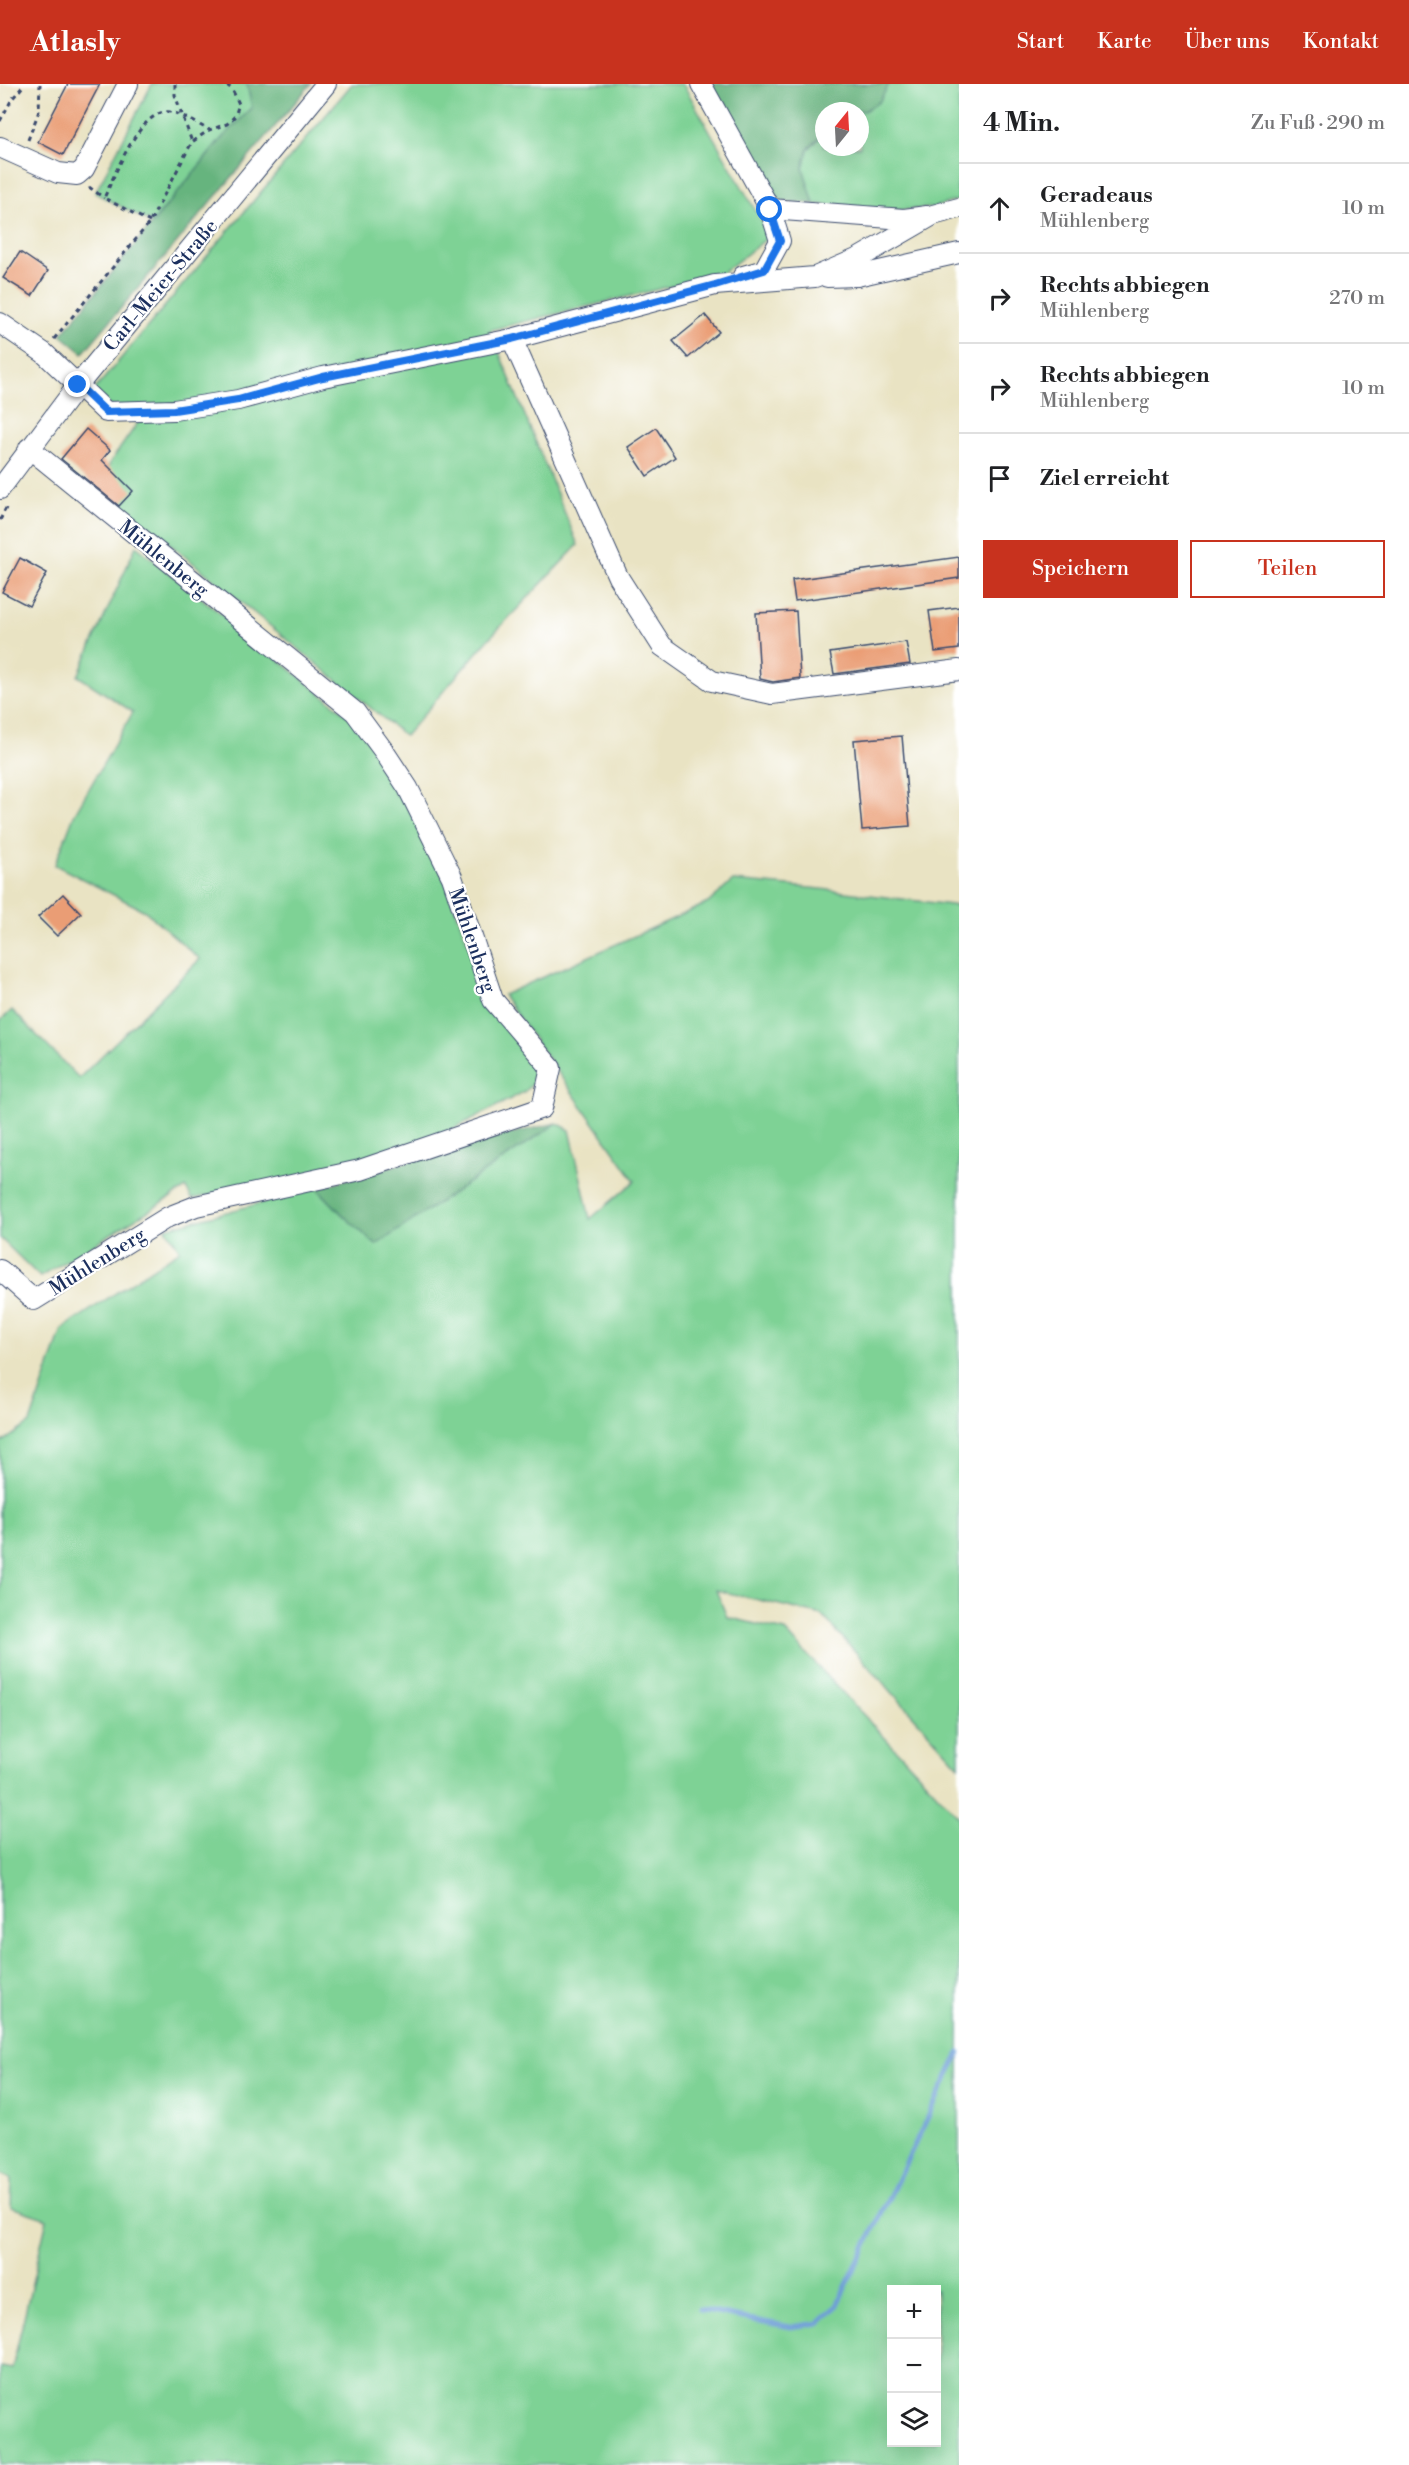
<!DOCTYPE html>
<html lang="de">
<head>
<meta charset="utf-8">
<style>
  :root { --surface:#fff; --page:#f6f6f6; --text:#202124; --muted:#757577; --line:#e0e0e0; --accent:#c8321e }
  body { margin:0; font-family:"Libre Bodoni",serif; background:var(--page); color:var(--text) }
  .controls { position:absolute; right:18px; bottom:18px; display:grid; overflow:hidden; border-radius:0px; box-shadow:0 6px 24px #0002 }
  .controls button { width:54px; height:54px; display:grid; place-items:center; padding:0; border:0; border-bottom:2px solid var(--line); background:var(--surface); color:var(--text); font:30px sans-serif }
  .compass { position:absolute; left:815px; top:18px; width:54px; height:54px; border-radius:50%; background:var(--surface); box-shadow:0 6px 24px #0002; rotate:18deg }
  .stop { position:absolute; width:18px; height:18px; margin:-14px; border:4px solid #1a73e8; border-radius:50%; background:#fff }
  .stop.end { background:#1a73e8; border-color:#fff; box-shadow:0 2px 6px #0008 }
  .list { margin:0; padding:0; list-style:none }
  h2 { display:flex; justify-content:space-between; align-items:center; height:78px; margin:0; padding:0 24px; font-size:26px }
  h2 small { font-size:20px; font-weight:400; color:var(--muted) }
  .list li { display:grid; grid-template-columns:39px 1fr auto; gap:18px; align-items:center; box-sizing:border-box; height:90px; padding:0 24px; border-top:2px solid var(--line) }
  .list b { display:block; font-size:22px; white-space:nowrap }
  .list p { margin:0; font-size:20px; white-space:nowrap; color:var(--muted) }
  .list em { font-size:20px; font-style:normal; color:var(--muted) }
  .actions { display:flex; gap:12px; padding:18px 24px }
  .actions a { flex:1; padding:14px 0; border:2px solid var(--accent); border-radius:0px; text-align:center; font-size:21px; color:var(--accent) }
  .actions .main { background:var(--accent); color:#fff }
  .icon { flex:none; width:33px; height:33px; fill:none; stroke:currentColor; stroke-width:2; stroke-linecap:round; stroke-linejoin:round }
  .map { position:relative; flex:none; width:959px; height:2381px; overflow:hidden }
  header { display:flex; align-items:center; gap:36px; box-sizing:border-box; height:84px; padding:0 30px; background:var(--accent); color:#fff }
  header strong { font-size:28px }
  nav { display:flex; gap:33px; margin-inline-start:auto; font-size:21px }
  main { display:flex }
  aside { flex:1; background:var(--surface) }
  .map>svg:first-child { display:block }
</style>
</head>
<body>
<header>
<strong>Atlasly</strong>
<nav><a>Start</a><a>Karte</a><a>Über uns</a><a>Kontakt</a></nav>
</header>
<main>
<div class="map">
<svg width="959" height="2381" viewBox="0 0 959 2381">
  <rect width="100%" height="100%" fill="#fff"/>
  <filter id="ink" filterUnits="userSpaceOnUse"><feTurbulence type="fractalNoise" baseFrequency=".0167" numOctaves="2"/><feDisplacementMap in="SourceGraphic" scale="12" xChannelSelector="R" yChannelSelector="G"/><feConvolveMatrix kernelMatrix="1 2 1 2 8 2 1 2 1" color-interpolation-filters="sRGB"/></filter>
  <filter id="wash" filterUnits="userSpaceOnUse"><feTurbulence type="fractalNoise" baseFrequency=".008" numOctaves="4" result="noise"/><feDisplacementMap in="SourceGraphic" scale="24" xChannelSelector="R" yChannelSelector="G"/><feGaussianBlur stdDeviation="1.35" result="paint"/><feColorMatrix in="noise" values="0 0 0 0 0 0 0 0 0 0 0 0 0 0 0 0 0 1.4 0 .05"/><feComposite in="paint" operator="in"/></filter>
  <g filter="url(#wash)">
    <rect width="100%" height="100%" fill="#e9e3c3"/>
    <path fill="#7ed295" stroke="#4c807a" stroke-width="1.5" fill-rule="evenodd" d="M152 0H247L252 24 223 53 152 139 95 109Z
      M352 0H683L770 152 721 190 490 246 578 461 485 559 405 652 100 403 111 377 139 337 90 311Z
      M889 0H959V91L957 105 959 116 931 124 901 126 814 120 803 85 808 65 824 50V63H860V27H840L879 18Z
      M136 462 350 633 391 688 438 777 490 920 539 985 536 996 524 1008 428 1058 353 1082 192 1115 186 1104 40 1193 0 1154V937L12 926 79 994 200 875 145 827 55 781 74 731 133 628 78 592Z
      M733 797 821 805 959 822V1682L822 1531 716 1506 727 1533 785 1547 959 1733V2381H0V2283L12 2285 47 2135 11 2123 12 2095 0 2090V1360L30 1339 62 1245 180 1166 166 1144 317 1104 342 1130 376 1160 557 1039 570 1046 590 1135 635 1097 503 911 708 819ZM892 2206H936V2358H892Z"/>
    <path fill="#66b47e" stroke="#40726e" stroke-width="1.5" d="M247 0H311L83 269 61 251 223 53 252 24Z
      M709 0H889L879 18 864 27C849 24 839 27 824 27V50L808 65 803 84 814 120 782 117 772 111Z
      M557 1039 376 1161 342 1130 317 1104 482 1056Z"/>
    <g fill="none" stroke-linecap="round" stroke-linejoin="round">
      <path stroke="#6e9ed7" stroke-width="5" d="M700 2226 791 2243 819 2239 836 2223 959 1969"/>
    </g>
    <g id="blocks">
      <path fill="#ea9d74" d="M68 0H100L63 71 38 58Z
        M20 168 48 187 32 212 3 194Z
        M705 231 719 248 688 274 673 257Z
        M656 344 675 373 647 392 628 363Z
        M86 345 110 366 102 376 133 407 119 422 61 375Z
        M959 473V494L795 517 792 496Z
        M20 474 47 489 29 522 2 508Z
        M959 523V565L935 568 929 527Z
        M796 527 800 594 773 598 760 595 756 529Z
        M906 558 910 580 834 590 830 569Z
        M902 652 910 742 862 746 854 656Z
        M63 810 81 829 57 852 38 833Z"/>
    </g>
  </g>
  <g filter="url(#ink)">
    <use href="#blocks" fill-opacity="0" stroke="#3a4a6d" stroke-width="1.5"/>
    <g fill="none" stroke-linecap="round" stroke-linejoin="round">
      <defs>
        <path id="minor" d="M701 0 770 125 780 157 764 186 743 192
          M0 63 58 89 77 91 84 85 128 0
          M770 125 904 135 927 132
          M827 193 857 192 959 169
          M0 239 44 269 106 328 174 326 238 316 323 293 512 255 715 201 815 193 859 174 933 131 959 124
          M512 255 618 493 662 562 712 597 772 610 959 586
          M0 405 78 301 326 0
          M0 1186 34 1216 168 1133 196 1122 360 1086 542 1024 551 984 493 916 452 793 408 704 383 666 355 628 29 364"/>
      </defs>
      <use href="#minor" stroke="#3a4a6d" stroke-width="22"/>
      <path stroke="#3a4a6d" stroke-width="3" stroke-dasharray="4.5 4.5" stroke-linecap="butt" d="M175 0V11L192 58
        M0 37 12 15 25 0
        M28 56 39 27 40 0
        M89 103 104 114
        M150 138 104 114C115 91 140 24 170 28 183 30 197 40 209 46
        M54 255 150 138 192 58 209 46 227 40 235 32 239 20 232 5 225 0
        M0 436 7 422"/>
      <use href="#minor" stroke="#fff" stroke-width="20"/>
    </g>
  </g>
  <g fill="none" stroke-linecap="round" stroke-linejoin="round" filter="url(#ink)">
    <path stroke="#1a73e8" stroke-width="8" d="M78 301 106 328 174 326 238 316 323 293 512 255 715 201 764 186 780 157 770 126"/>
  </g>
  <g text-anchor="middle" stroke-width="4.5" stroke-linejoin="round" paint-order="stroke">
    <g font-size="20" fill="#1b2f5e" stroke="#fff">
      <text transform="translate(160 201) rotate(-50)" y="7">Carl-Meier-Straße</text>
      <text transform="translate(164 474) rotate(39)" y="7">Mühlenberg</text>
      <text transform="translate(473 856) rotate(71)" y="7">Mühlenberg</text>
      <text transform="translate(97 1177) rotate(-32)" y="7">Mühlenberg</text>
    </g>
  </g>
</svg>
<div class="controls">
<button>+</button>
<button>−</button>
<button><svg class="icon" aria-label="layers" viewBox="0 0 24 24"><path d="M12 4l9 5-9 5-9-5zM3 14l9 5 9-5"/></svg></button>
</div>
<svg class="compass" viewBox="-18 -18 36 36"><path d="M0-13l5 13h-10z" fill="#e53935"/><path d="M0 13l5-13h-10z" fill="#757577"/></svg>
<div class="stop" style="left:770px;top:126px"></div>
<div class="stop end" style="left:78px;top:301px"></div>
</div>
<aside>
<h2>4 Min.<small>Zu Fuß · 290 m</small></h2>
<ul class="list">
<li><svg class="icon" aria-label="ahead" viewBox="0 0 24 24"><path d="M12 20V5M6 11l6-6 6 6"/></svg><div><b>Geradeaus</b><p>Mühlenberg</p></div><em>10 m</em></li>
<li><svg class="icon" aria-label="right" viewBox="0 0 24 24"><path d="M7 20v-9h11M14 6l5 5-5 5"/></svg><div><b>Rechts abbiegen</b><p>Mühlenberg</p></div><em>270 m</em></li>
<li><svg class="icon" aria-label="right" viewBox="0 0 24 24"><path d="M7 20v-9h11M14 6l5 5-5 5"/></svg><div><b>Rechts abbiegen</b><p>Mühlenberg</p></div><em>10 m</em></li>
<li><svg class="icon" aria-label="arrive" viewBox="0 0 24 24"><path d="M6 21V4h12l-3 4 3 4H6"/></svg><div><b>Ziel erreicht</b></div></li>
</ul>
<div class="actions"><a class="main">Speichern</a><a>Teilen</a></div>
</aside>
</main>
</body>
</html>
